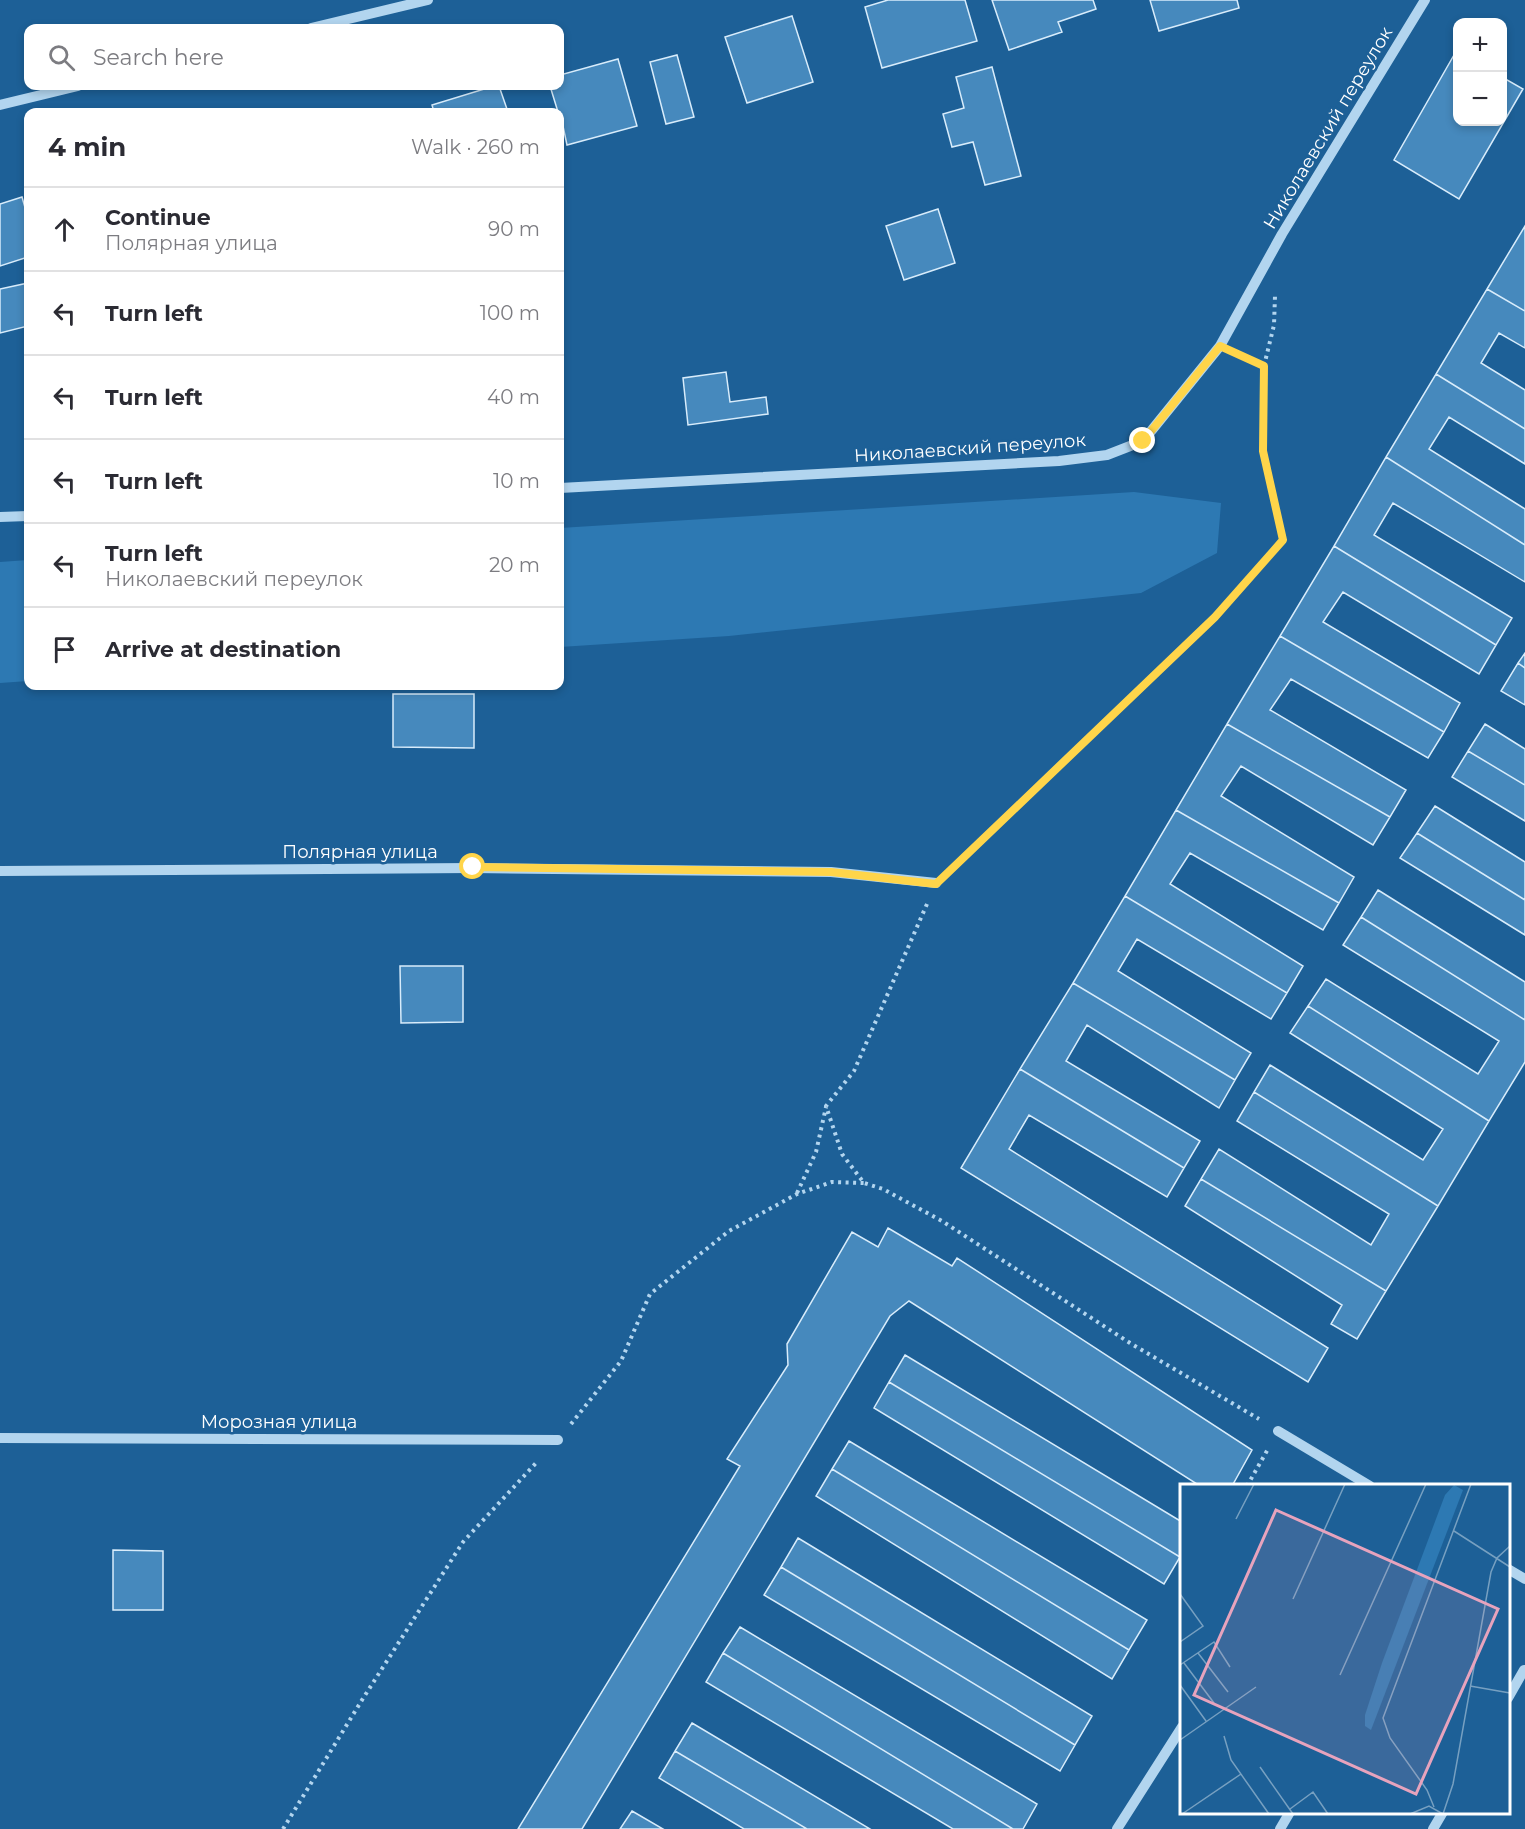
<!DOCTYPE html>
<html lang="en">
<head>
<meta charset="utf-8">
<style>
  :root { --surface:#fff; --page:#f7f7f7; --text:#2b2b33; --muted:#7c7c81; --line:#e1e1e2 }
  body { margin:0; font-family:Montserrat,sans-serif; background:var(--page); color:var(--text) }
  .controls { position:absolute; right:18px; top:18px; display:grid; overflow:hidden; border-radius:12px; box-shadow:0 3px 9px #0003 }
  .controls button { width:54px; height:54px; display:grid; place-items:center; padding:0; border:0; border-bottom:2px solid var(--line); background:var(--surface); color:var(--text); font:30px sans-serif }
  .stop { position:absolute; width:18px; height:18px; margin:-14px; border:4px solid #ffd54a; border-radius:50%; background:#fff }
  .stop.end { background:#ffd54a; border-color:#fff; box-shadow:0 2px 6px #0008 }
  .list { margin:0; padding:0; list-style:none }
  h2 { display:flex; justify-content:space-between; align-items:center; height:78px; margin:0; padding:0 24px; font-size:26px }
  h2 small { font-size:20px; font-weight:400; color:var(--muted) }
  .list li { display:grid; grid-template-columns:39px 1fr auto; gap:18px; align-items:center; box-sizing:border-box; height:84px; padding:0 24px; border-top:2px solid var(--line) }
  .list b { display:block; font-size:22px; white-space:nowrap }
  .list p { margin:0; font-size:20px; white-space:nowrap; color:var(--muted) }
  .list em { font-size:20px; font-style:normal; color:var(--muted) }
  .icon { flex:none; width:33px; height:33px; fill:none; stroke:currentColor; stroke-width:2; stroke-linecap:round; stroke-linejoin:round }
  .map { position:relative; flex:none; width:1525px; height:1829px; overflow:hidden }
  .search { position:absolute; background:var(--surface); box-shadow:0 3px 9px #0003; left:24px; top:24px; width:540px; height:66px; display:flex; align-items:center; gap:15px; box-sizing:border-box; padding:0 21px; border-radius:12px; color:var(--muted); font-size:22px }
  .panel { position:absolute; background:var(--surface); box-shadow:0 3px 9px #0003; left:24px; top:108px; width:540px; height:582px; border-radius:12px }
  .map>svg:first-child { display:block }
</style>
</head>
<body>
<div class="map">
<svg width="1525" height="1829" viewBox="0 0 1525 1829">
  <rect width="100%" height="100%" fill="#1d6097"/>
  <path fill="#2d79b3" d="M1134 492 1221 503 1217 553 1141 593 729 636 560 647V528Z
    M28 560V681L0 683V562Z"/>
  <path fill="#4689bd" stroke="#d8ecfb" stroke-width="1.5" d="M888 0H965L977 41 882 68 865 7Z
    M992 0H1093L1096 9 1058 22 1062 32 1009 50Z
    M1150 0H1237L1239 8 1159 31Z
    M792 16 813 82 747 103 725 37Z
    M1458 48V122H1502V77L1523 89 1459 199 1394 160Z
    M677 55 694 117 666 124 650 62Z
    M618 59 637 126 567 145 560 112H558L550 86H560V75Z
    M992 67 1021 176 985 185 973 142 952 147 943 114 964 108 956 77Z
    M494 86H499L508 112H434L432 105Z
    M22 197 28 218V257L0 266V204Z
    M938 209 955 263 904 280 886 226Z
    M1525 226V311L1487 289Z
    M28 283V326L0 333V289Z
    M1487 289 1525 311V348L1499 333 1481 363 1525 390V429L1436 374Z
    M726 372 730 402 766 397 768 414 688 425 683 378Z
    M1436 374 1525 429V464L1449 417 1429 449 1525 509V545L1386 457Z
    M1386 457 1525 545V582L1393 503 1374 535 1512 618 1496 645 1334 546Z
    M1334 546 1496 645 1479 674 1343 592 1323 622 1460 703 1444 732 1280 636Z
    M1280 636 1444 732 1428 758 1291 679 1270 710 1406 790 1390 817 1227 724Z
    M1525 653V668L1518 663Z
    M1518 663 1525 668V705L1501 691Z
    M393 694H474V748L393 747Z
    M1227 724 1390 817 1373 845 1241 766 1221 796 1354 877 1339 903 1176 810Z
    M1485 724 1525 749V785L1468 751Z
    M1468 751 1525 785V821L1452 777Z
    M1435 806 1525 862V900L1417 833Z
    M1176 810 1339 903 1323 930 1190 853 1170 884 1303 966 1287 993 1125 896Z
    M1417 833 1525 900V935L1400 858Z
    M1378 890 1525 982V1020L1361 917Z
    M1125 896 1287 993 1271 1019 1137 939 1118 971 1251 1053 1235 1080 1073 983Z
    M1361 917 1525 1020V1062L1489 1121 1308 1006 1326 979 1478 1074 1499 1041 1343 945Z
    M400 966H463V1022L401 1023Z
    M1073 983 1235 1080 1219 1108 1087 1025 1066 1061 1200 1141 1184 1168 1020 1069Z
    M1308 1006 1489 1121 1438 1206 1254 1092 1270 1065 1423 1160 1443 1129 1290 1033Z
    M1020 1069 1184 1168 1167 1197 1029 1115 1009 1149 1328 1348 1308 1382 961 1168Z
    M1254 1092 1438 1206 1386 1291 1201 1179 1219 1149 1371 1245 1389 1214 1237 1121Z
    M1201 1179 1386 1291 1357 1339 1331 1324 1342 1305 1185 1206Z
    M888 1228 952 1266 957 1258 1252 1450 1232 1486H1200L909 1301 890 1316 582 1829H518L740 1466 727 1459 788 1365 787 1344 852 1232 878 1247Z
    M905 1355 1182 1522 1180 1557 889 1382Z
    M889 1382 1180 1557 1164 1584 874 1408Z
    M849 1441 1147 1620 1129 1650 832 1469Z
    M832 1469 1129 1650 1112 1679 816 1496Z
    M798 1538 1092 1716 1075 1745 781 1567Z
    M113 1550 163 1551V1610H113Z
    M781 1567 1075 1745 1060 1771 764 1595Z
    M740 1627 1037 1804 1023 1829H1013L723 1653Z
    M723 1653 1013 1829H953L706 1682Z
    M692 1723 870 1829H807L675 1751Z
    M675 1751 807 1829H744L659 1778Z
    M632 1811 663 1829H620Z"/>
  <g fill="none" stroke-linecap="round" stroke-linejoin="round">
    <path stroke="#b2d5ef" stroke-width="4" stroke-dasharray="3 4.5" stroke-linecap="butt" d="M1264 366 1274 325 1275 296
      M951 869 1215 617 1283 540 1263 451 1264 366 1239 355
      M927 904 854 1071 826 1106 842 1154 864 1183 883 1189 942 1221 1130 1343 1259 1419
      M797 1193 816 1152 826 1107
      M571 1424 621 1361 650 1294 729 1231 797 1194 832 1182 864 1183
      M1247 1486 1268 1449
      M283 1829 362 1700 463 1542 536 1463"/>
    <path stroke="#b2d5ef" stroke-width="10" d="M311 28 428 0
      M0 105 78 86
      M560 488 1059 461 1107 455 1143 441 1220 346 1282 234 1425 0
      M0 517 28 516
      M0 871 473 868 831 872 936 883
      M1278 1431 1370 1486
      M0 1438 558 1440
      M1508 1569 1525 1579
      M1508 1698 1524 1670
      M1117 1829 1182 1727
      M1280 1829 1290 1812
      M1433 1829 1443 1812"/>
  </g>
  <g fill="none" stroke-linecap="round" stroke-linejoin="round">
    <path stroke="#ffd54a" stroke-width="8" d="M473 867 831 872 936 884 1215 617 1283 540 1263 451 1264 366 1220 346 1143 441"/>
  </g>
  <g text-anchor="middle" stroke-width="5" stroke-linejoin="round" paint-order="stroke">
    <g font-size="18" fill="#fff" stroke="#1d6097">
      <text transform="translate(1328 128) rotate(-59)" y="6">Николаевский переулок</text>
      <text transform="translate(970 448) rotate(-4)" y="6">Николаевский переулок</text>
      <text x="360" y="858">Полярная улица</text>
      <text x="279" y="1428">Морозная улица</text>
    </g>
  </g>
  <g transform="translate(1180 1484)">
    <rect width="330" height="330" fill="#1d6097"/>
    <path d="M274 1 283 6 191 246 185 242V231L202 179 265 11Z" fill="#2d79b3"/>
    <path fill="none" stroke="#77a0c1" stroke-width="1.5" d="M56 35 74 0M274 47 330 83M0 110 23 142 0 158M113 115 165 0M18 169 48 208M4 179 34 219M0 181 34 158 50 183M160 191 246 0M0 201 26 237M290 202 330 209M44 252 51 276 89 330M0 256 76 203M80 283 113 330M254 323 247 306 210 254 203 234 291 0M110 325 133 308 148 330M2 330 61 290M230 330 249 322 263 330M263 330 273 300 311 88 317 74 330 62"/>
    <path fill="#e7a3bd" fill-opacity="0.15" stroke="#e7a3bd" stroke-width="3" d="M96 26 318 125 236 310 14 211Z"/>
    <rect width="330" height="330" fill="none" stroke="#fff" stroke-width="3"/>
  </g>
</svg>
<div class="controls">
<button>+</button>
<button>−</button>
</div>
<div class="stop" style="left:473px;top:867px"></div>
<div class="stop end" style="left:1143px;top:441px"></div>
<div class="search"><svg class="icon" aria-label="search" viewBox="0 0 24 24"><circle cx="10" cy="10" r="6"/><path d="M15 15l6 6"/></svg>Search here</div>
<section class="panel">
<h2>4 min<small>Walk · 260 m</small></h2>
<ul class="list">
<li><svg class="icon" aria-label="ahead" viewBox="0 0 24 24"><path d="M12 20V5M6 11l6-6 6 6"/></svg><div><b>Continue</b><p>Полярная улица</p></div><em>90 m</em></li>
<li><svg class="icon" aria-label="left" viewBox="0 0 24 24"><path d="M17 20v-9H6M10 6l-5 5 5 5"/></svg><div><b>Turn left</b></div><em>100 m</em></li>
<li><svg class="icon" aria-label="left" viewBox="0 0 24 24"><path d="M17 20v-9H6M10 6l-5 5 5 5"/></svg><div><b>Turn left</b></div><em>40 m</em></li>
<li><svg class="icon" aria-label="left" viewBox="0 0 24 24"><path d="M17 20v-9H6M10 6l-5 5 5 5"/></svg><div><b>Turn left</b></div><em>10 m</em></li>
<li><svg class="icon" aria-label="left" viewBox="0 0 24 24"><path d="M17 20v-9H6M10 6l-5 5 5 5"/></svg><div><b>Turn left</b><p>Николаевский переулок</p></div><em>20 m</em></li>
<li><svg class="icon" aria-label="arrive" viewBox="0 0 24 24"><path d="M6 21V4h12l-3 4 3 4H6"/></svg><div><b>Arrive at destination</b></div></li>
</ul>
</section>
</div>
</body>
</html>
